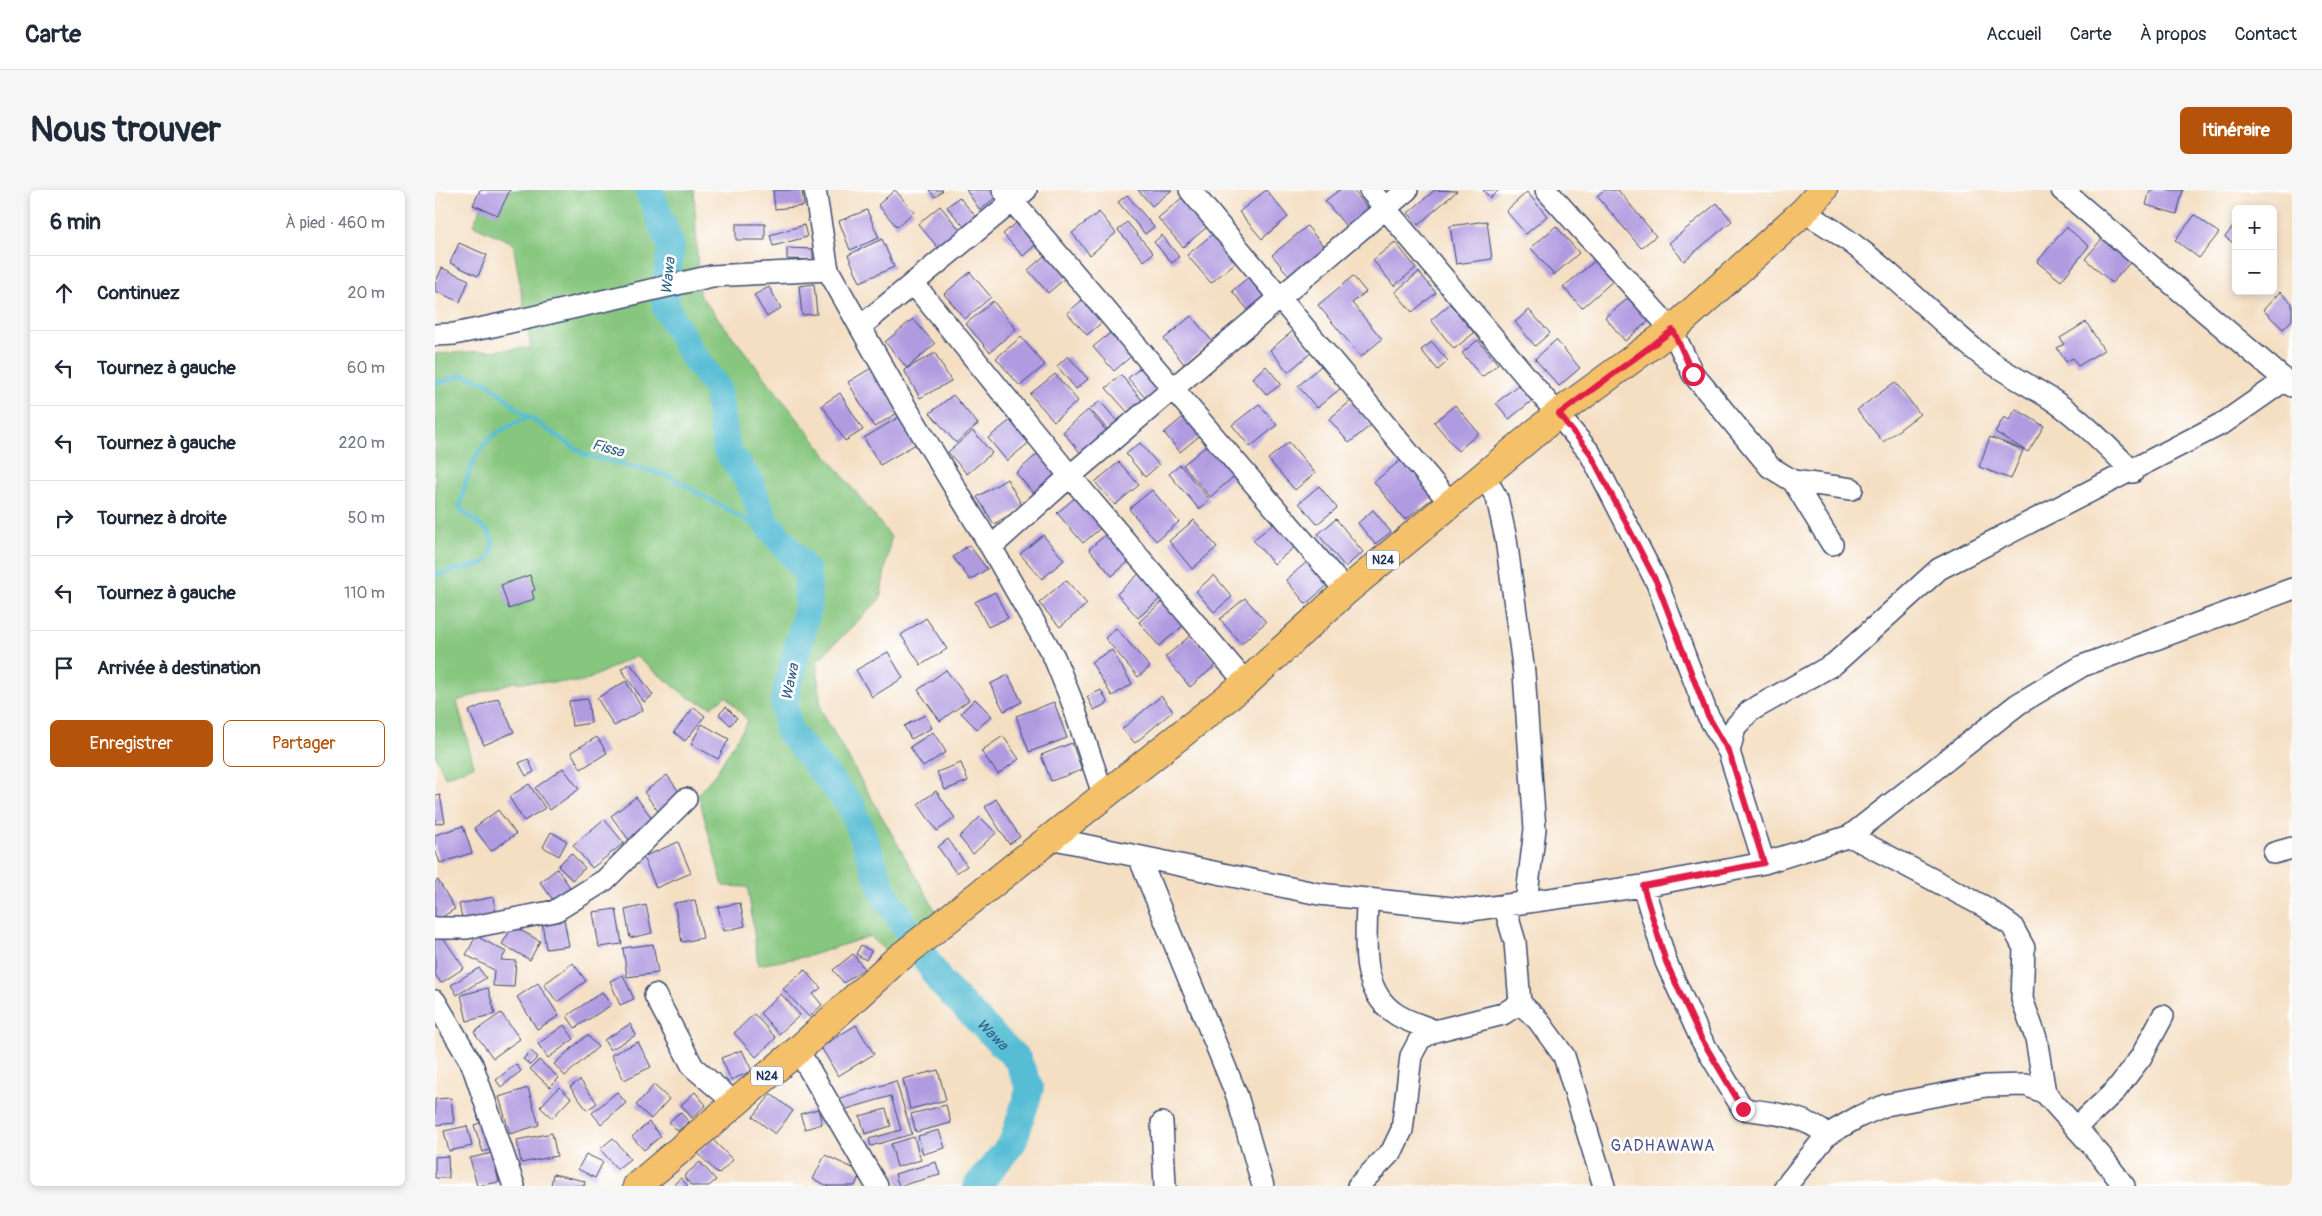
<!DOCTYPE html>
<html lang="fr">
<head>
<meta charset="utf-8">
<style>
  :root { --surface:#fff; --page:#f6f6f7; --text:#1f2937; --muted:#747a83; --line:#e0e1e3; --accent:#b45309 }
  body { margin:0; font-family:Pangolin,sans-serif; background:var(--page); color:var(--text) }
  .controls { position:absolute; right:15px; top:15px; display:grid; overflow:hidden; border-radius:8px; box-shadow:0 2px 8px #0003 }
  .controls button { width:45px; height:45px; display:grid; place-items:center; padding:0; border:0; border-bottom:1px solid var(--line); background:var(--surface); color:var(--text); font:25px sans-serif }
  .stop { position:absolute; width:15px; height:15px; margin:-11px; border:4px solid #e11d48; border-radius:50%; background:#fff }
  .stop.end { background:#e11d48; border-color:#fff; box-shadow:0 1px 5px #0008 }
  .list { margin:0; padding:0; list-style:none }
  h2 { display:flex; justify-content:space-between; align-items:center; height:65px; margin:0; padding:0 20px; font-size:21px }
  h2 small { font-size:16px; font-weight:400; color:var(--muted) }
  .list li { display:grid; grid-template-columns:32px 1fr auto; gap:15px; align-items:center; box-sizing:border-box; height:75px; padding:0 20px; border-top:1px solid var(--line) }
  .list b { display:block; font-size:19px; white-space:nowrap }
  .list em { font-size:16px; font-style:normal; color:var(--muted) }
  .actions { display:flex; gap:10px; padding:15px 20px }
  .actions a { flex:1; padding:11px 0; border:1px solid var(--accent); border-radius:8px; text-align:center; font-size:18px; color:var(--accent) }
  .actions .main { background:var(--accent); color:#fff }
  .icon { flex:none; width:28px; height:28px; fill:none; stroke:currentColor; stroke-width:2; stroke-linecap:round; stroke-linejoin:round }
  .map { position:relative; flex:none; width:1857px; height:996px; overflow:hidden; border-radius:8px }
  header { display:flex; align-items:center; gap:30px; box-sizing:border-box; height:70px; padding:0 25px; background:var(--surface); border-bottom:1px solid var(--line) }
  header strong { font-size:24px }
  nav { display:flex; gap:28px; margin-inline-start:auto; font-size:18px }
  .intro { display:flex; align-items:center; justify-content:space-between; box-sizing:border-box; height:120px; padding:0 30px }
  h1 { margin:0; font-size:35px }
  .button { padding:12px 22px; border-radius:8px; background:var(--accent); color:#fff; font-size:18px; font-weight:700 }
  main { display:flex; gap:30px; padding:0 30px }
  aside { flex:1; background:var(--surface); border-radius:8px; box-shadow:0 2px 8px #0003 }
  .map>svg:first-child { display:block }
</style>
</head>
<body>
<header>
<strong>Carte</strong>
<nav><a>Accueil</a><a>Carte</a><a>À propos</a><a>Contact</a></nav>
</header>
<div class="intro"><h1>Nous trouver</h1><a class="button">Itinéraire</a></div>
<main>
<aside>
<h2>6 min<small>À pied · 460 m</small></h2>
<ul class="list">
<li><svg class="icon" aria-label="ahead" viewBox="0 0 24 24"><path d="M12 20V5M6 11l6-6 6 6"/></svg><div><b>Continuez</b></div><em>20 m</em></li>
<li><svg class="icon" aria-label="left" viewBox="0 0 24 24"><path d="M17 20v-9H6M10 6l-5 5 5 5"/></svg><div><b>Tournez à gauche</b></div><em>60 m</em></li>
<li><svg class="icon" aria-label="left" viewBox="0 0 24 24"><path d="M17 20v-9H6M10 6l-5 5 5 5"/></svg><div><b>Tournez à gauche</b></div><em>220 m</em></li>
<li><svg class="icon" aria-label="right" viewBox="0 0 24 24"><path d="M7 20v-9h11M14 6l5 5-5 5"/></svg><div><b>Tournez à droite</b></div><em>50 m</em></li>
<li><svg class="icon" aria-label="left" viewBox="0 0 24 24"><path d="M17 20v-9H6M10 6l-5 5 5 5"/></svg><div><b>Tournez à gauche</b></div><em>110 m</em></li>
<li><svg class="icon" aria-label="arrive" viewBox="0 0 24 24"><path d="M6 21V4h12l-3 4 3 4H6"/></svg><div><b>Arrivée à destination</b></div></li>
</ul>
<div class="actions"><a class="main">Enregistrer</a><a>Partager</a></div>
</aside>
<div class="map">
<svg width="1857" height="996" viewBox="0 0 1857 996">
  <rect width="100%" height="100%" fill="#fff"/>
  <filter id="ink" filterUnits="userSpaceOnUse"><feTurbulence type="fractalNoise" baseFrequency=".02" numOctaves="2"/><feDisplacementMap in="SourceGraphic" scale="10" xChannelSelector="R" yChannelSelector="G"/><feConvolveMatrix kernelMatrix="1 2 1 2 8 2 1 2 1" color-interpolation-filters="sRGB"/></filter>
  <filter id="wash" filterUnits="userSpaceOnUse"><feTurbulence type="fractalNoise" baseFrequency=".0096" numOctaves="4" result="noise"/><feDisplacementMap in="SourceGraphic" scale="20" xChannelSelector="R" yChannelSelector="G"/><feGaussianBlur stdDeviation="1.12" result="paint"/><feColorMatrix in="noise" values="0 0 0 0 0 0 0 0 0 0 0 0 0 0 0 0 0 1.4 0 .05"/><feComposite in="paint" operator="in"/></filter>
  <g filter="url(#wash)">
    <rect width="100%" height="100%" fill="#f4dfc3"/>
    <path fill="#86c67e" stroke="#507a6e" d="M54 0H259L264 104 456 347 445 409 382 471 386 520 502 723 452 763 435 746 374 766 323 775 313 697 288 696 263 604 281 583 313 531 291 506 276 517 254 508 200 466 148 492H78L22 511 39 576 10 587 0 564V164L96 158 78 53 38 35Z"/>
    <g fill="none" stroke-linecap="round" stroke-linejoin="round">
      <path stroke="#56bdd4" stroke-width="4.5" d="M0 194 27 185 53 193 84 220 150 265 234 286 347 351
        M0 385 48 374 56 366 58 355 54 342 25 319C28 298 37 265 53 250 64 240 81 233 94 227"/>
      <path stroke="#56bdd4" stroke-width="28" id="s1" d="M214 0 236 57 230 101 231 118 258 166 282 198 291 258 315 293 330 331 372 382 373 418 349 510 353 540 417 617 449 703 506 793 582 869 595 898 578 952 542 996"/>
    </g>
    <g id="blocks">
      <path fill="#b09ae0" d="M45 0H75L63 25 38 15Z
        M338 0H367L369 16 340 19Z
        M460 0 479 22 462 37 443 15Z
        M494 0H508L500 7Z
        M531 0H563L566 3 545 20Z
        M703 0H737L717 16Z
        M831 0 853 27 827 49 804 22Z
        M904 0H918L937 23 915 41 890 11Z
        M1000 0 1022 1 983 35 973 23Z
        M1048 0H1064L1055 8Z
        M1169 0H1183L1221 46 1206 58 1162 6Z
        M1715 0H1748L1742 24 1711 15Z
        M1092 2 1112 26 1091 44 1071 21Z
        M692 5 719 37 710 44 683 12Z
        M524 7 544 30 532 40 512 17Z
        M748 7 772 37 748 57 723 28Z
        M1282 13 1297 31 1249 71 1234 53Z
        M505 16 526 41 505 60 483 34Z
        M432 20 444 48 415 60 404 31Z
        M664 22 681 43 655 65 637 43Z
        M1760 25 1784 43 1764 68 1740 50Z
        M586 29 605 51 588 66 568 44Z
        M1052 31 1057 69 1021 74 1015 36Z
        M692 32 718 63 709 71 683 40Z
        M1801 33V55L1790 47Z
        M301 34H330V50H301Z
        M369 35 372 47 338 56 335 45Z
        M872 36 891 59 856 88 837 65Z
        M1121 36 1144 63 1119 85 1096 58Z
        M1631 37 1654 56 1626 91 1602 72Z
        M778 44 801 72 776 93 752 65Z
        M1671 44 1699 68 1677 93 1650 69Z
        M727 45 744 67 737 73 719 52Z
        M447 49 459 77 425 92 413 65Z
        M960 52 981 78 959 96 938 70Z
        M24 53 52 65 43 86 15 73Z
        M352 58 378 59V70L352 69Z
        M614 62 634 85 613 103 593 80Z
        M1161 70 1179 90 1147 118 1128 97Z
        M7 78 34 90 25 112 0 101V94Z
        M535 82 556 107 530 129 509 104Z
        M984 82 1001 103 977 122 960 102Z
        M816 85 834 107 815 122 797 101Z
        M918 86 931 102 917 113 947 149 926 167 883 115Z
        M379 94 382 124 367 125 364 96Z
        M334 97 346 118 332 127 319 105Z
        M1845 102 1857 113V130L1848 139 1828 120Z
        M652 106 671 129 652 145 632 123Z
        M1196 106 1216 129 1190 151 1170 127Z
        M558 111 581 139 555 162 531 134Z
        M1015 114 1039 143 1019 159 996 130Z
        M1094 120 1115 143 1100 156 1080 132Z
        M756 126 777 151 749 174 729 149Z
        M478 129 500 154 472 178 450 152Z
        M1651 132 1669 160 1643 176 1638 168 1631 172 1622 158 1629 154 1625 148Z
        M680 139 700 163 679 181 658 157Z
        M859 140 877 162 853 182 835 160Z
        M586 147 610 175 585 196 561 168Z
        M1043 150 1063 174 1047 187 1027 163Z
        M1121 150 1145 178 1124 196 1100 169Z
        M997 152 1013 171 1003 180 986 160Z
        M500 163 516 191 485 208 469 180Z
        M633 166 653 189 641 199 622 176Z
        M709 175 728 196 712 210 693 188Z
        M887 175 906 198 882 218 863 196Z
        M831 176 846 194 832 205 817 188Z
        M438 177 464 222 439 237 413 192Z
        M620 184 643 211 619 231 595 204Z
        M686 185 710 214 696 226 671 198Z
        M1460 192 1485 224 1448 252 1422 220Z
        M1084 194 1098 210 1074 229 1061 213Z
        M405 203 428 240 410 251 387 215Z
        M518 205 543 234 521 253 495 223Z
        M665 211 687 237 677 245 655 219Z
        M916 211 936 235 914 253 894 229Z
        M824 214 842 235 815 257 797 235Z
        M1020 215 1044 243 1023 261 999 232Z
        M1581 219 1609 236 1593 262 1560 242 1569 227 1574 230Z
        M653 220 674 244 648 266 628 242Z
        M753 223 769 242 745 262 729 243Z
        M464 227 481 254 445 275 429 248Z
        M578 228 597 250 572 271 553 248Z
        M538 241 557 263 532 284 513 262Z
        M1555 247 1588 260 1576 289 1544 277Z
        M776 252 803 283 775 307 748 275Z
        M854 252 880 283 860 300 833 269Z
        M705 253 724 275 710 287 691 264Z
        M607 260 626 283 600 305 581 283Z
        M967 269 999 307 970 330 939 292Z
        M684 272 704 295 680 315 660 292Z
        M745 275 775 310 764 319 734 284Z
        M572 289 588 317 559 334 542 307Z
        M884 296 902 318 882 334 864 313Z
        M717 300 744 332 721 351 694 319Z
        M642 306 668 336 648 353 622 323Z
        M938 320 956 342 940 354 923 333Z
        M901 329 928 362 910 377 883 344Z
        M759 330 782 357 757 379 734 351Z
        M842 331 862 355 839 374 818 350Z
        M676 340 699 367 677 386 654 359Z
        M608 345 629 370 607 389 585 364Z
        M534 355 552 379 535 390 518 367Z
        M874 370 894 394 871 414 851 390Z
        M706 382 727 407 703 428 682 404Z
        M95 385 100 400 97 401 99 409 74 419 66 395Z
        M779 385 797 407 779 422 761 401Z
        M631 390 652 414 625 437 604 413Z
        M560 402 573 428 553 437 540 412Z
        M810 408 831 432 806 454 785 429Z
        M727 412 748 436 724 456 704 432Z
        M491 428 512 459 486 475 466 445Z
        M681 438 715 477 703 487 670 448Z
        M756 445 782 474 755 497 730 467Z
        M677 460 697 494 677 506 656 472Z
        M453 462 468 488 437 507 421 480Z
        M195 473 218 505 209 512 186 479Z
        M511 480 534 510 505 531 483 500Z
        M573 485 587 512 569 521 555 494Z
        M191 491 208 520 179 536 162 508Z
        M666 500 673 513 659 520 652 507Z
        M726 506 738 521 700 553 687 539Z
        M63 508 79 542 49 555 34 521Z
        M153 509 156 533 137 536 134 511Z
        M540 509 557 526 542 539 526 523Z
        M619 512 632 548 594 562 581 526Z
        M259 517 270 526 250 551 239 542Z
        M291 517 302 528 295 535 284 524Z
        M490 525 497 538 476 549 469 536Z
        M267 534 294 549 283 569 256 554Z
        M498 542 511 562 488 577 475 557Z
        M568 546 584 569 563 584 546 561Z
        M162 547 172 563 146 579 136 562Z
        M637 553 647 580 616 591 606 565Z
        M93 569 99 582 91 586 84 573Z
        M526 573 533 591 510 600 502 582Z
        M128 578 144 599 115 620 100 598Z
        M232 585 248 607 225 624 209 602Z
        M94 594 110 618 89 631 74 607Z
        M501 601 520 628 502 641 483 614Z
        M5 605 10 632 0 634V606Z
        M201 607 219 631 194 650 176 626Z
        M561 609 585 647 574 654 550 617Z
        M63 620 81 644 56 661 39 638Z
        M545 627 561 643 538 664 524 647Z
        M169 629 189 653 157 678 138 655Z
        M28 636 37 663 5 673 0 659V645Z
        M116 642 132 651 124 666 108 657Z
        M513 649 532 676 521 683 503 657Z
        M243 652 256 683 221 698 208 667Z
        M136 663 150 678 137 690 123 676Z
        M122 679 138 701 121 714 105 692Z
        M3 690 20 719 0 731V692Z
        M58 707 61 725 28 732 24 714Z
        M260 710 268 748 247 752 239 713Z
        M305 713 310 736 289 741 283 717Z
        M211 715 217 743 195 748 190 720Z
        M181 719 187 754 164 757 158 722Z
        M129 729 134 756 111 759 107 732Z
        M78 736 105 751 95 770 67 754Z
        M7 746 29 778 6 793 0 784V750Z
        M41 746 71 762 66 770 81 771 79 797 58 796 59 780 31 765Z
        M218 754 223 783 192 787 188 758Z
        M426 755 436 761 431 770 421 764Z
        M418 764 429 778 409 793 398 780Z
        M138 773 151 791 122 812 109 794Z
        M44 778 51 788 22 805 16 795Z
        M370 780 386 798 378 804 387 815 374 827 348 799Z
        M188 785 199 809 185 815 175 791Z
        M103 793 124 826 102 839 82 807Z
        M53 798 60 824 32 831 26 805Z
        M167 802 176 815 140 838 132 826Z
        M346 804 365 825 344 844 325 823Z
        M66 823 85 849 58 868 39 842Z
        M319 824 341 848 321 867 299 843Z
        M195 834 201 845 175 860 169 850Z
        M129 835 139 849 113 868 103 854Z
        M421 835 439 864 403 886 386 857Z
        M152 845 163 857 130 886 119 874Z
        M203 852 216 877 189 890 176 865Z
        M307 860 317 881 296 890 286 868Z
        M96 861 103 867 95 875 88 869Z
        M104 870 124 888 115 897 95 879Z
        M81 874 86 881 66 897 61 890Z
        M503 880 511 910 475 919 468 889Z
        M145 890 162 913 152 920 135 897Z
        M461 891 477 944 436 956 434 949 466 940 456 906 405 921 402 909Z
        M219 895 234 909 216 929 201 915Z
        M124 897 136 908 117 928 105 917Z
        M93 898 104 935 75 944 64 907Z
        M182 902 191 913 166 934 157 923Z
        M260 902 271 915 257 928 246 915Z
        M336 904 358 921 340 944 318 927Z
        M16 908 19 933 0 935V909Z
        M511 915 516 933 481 942 476 924Z
        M383 919 387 934 370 939 365 924Z
        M451 919 456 936 430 944 425 926Z
        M245 922 254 932 243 941 234 932Z
        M50 923 62 957 48 962 39 935 45 933 42 926Z
        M214 932 226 946 209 960 197 947Z
        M32 936 37 956 14 961 9 941Z
        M504 940 510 958 488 964 483 946Z
        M117 943 122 966 86 973 82 950Z
        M479 947 486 970 462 977 456 954Z
        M178 948 195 969 182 979 165 959Z
        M277 949 298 970 283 984 263 963Z
        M57 963 64 992 42 996 35 968Z
        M151 964 168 972 160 988 143 979Z
        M390 965 426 982 420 996H393L378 989Z
        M13 966 14 988H0V967Z
        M265 972 281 990 274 996H257L249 986Z
        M501 972 505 985 464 996 460 984Z
        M118 984 150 991 149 996H116Z
        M246 988 253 996H237Z"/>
    </g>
  </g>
  <g filter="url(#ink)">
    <use href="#blocks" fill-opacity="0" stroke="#3c496d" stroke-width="1"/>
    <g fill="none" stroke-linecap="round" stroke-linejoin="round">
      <defs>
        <path id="minor" d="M380 0 393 80 467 211 556 357 619 467 636 509 669 607
          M568 0 911 401
          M755 0 1016 314
          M935 0 1155 263 1222 393 1272 524 1294 562
          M1111 0 1237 140 1258 184 1335 277 1358 291 1417 299
          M1627 0 1857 196
          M1368 22C1436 58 1486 116 1545 164 1567 182 1595 195 1619 211 1647 230 1673 257 1698 282
          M478 93 635 286 811 493
          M425 137 591 0
          M0 145 19 144 58 136 277 86 393 80
          M1049 286 1062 308 1071 349 1089 483 1100 639 1091 712
          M1358 291 1397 354
          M556 357 635 286 972 0
          M1415 646 1550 717 1577 736 1589 758 1587 809 1601 848 1610 903
          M615 648 884 704 1036 720 1208 696 1329 673 1415 646 1583 514 1647 476 1857 399
          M1839 663 1857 658
          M704 667 802 906 828 996
          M1329 673 1294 562 1300 537 1315 521 1399 474 1504 379 1790 232 1850 190
          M1208 696 1231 772 1266 849 1308 919C1337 923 1369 925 1392 945
          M932 709C932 747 923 796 958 822 969 831 987 835 1000 841
          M0 738H32L120 721 170 690 251 609
          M220 805 258 877 300 913
          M0 811 37 874 79 996
          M1085 813 1103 830 1129 866 1169 996
          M363 860 442 996
          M727 933 730 996
          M1641 938 1681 900 1706 867 1728 826
          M923 996 957 961 967 940 976 866 985 849 1000 841 1068 824 1085 813 1080 752 1069 715
          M1351 996 1392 945 1425 926 1451 915 1551 896 1591 895 1610 903 1667 967 1689 996"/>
        <path id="major" d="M202 996 363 860 459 772 811 493 911 401 1124 223 1237 140 1368 22 1388 0"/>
      </defs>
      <use href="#minor" stroke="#3c496d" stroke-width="24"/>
      <use href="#major" stroke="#3c496d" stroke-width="30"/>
      <use href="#minor" stroke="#fff" stroke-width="21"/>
      <use href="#major" stroke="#f4c16b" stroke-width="28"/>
    </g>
  </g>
  <g fill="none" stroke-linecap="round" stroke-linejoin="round" filter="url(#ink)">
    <path stroke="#e11d48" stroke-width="6" d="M1258 184 1238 140 1124 224 1155 263 1222 393 1272 524 1294 562 1329 673 1208 696 1231 772 1266 848 1308 919"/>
  </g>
  <g text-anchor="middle" stroke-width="5" stroke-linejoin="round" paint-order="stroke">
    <g fill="#fff" stroke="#5f6d8e" stroke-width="1">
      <rect x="932" y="360.5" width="32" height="19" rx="4"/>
      <rect x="316" y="876.5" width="32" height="19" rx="4"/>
    </g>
    <g font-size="12" font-weight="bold" fill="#1b2f5e">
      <text x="948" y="374">N24</text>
      <text x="332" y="890">N24</text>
    </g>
    <g font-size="15" font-style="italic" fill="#306187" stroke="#fff">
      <text transform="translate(233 86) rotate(-84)" y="5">Wawa</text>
      <text transform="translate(173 258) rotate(15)" y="5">Fissa</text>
      <text transform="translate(355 492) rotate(-78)" y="5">Wawa</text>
      <text dy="5" stroke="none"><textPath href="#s1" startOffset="960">Wawa</textPath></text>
    </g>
    <g font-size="16" letter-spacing="1" fill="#4f548c" stroke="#fff">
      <text x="1228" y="961">GADHAWAWA</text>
    </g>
  </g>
</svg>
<div class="controls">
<button>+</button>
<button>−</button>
</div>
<div class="stop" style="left:1258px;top:184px"></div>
<div class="stop end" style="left:1308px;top:919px"></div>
</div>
</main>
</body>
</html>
